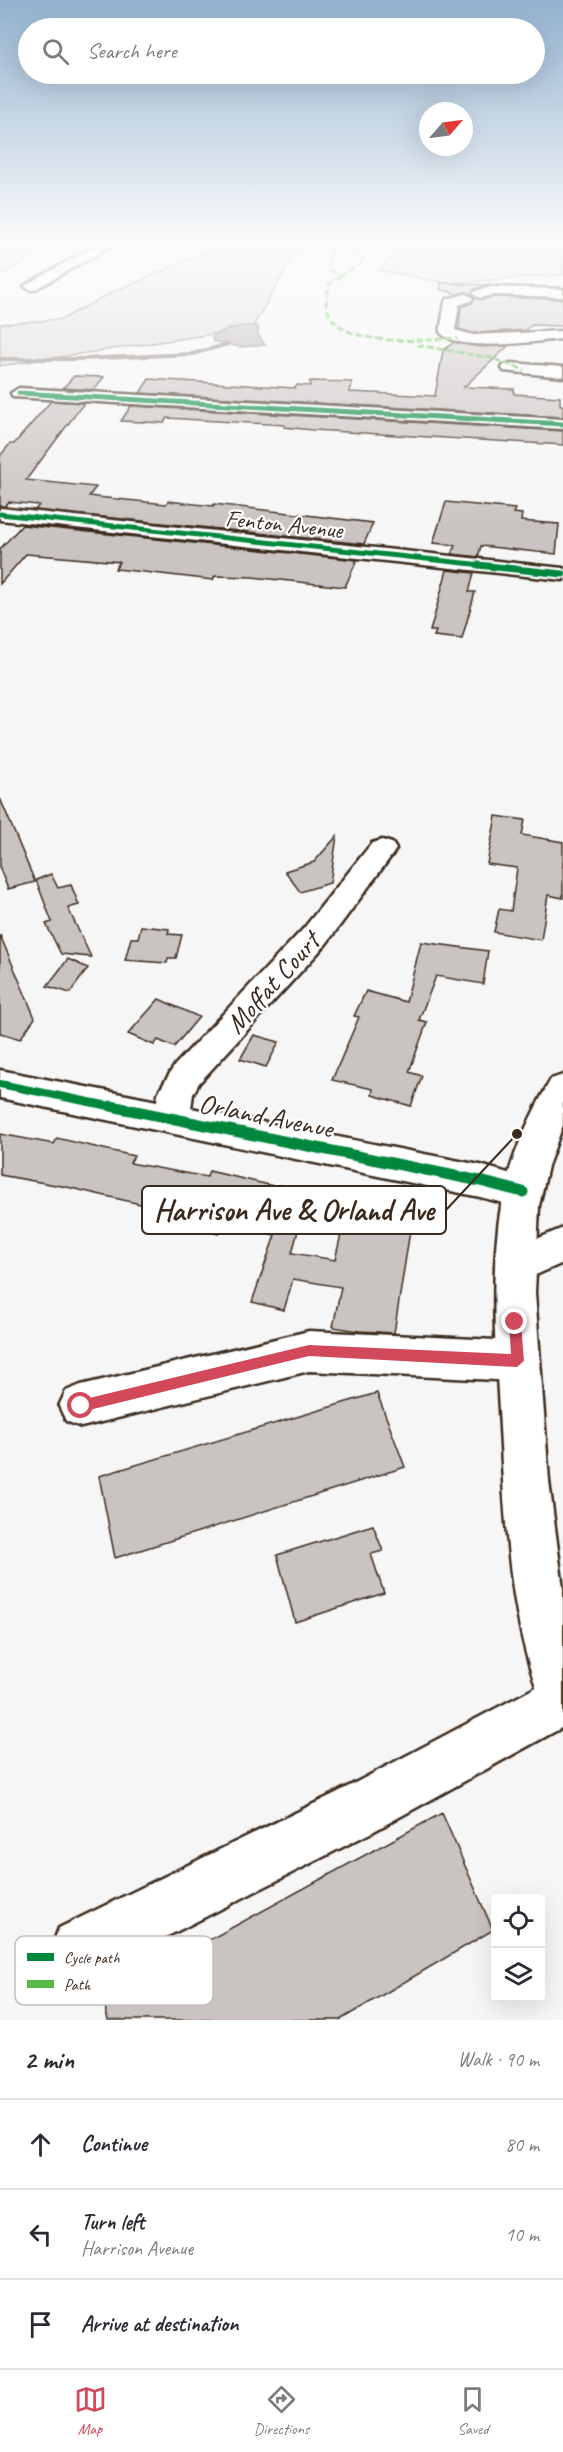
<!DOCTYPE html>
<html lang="en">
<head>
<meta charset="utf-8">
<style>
  :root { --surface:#fff; --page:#f2f2f3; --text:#2b2b33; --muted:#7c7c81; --line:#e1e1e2; --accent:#d1495b }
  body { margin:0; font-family:Caveat,sans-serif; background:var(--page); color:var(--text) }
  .controls { position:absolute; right:18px; bottom:18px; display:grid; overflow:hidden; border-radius:6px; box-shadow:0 6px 24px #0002 }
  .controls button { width:54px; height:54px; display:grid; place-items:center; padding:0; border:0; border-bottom:2px solid var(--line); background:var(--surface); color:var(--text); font:30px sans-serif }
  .compass { position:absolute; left:419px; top:102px; width:54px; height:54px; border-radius:50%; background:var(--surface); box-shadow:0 6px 24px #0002; rotate:62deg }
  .stop { position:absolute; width:18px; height:18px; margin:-14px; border:4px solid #d1495b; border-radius:50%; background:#fff }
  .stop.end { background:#d1495b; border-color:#fff; box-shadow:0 2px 6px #0008 }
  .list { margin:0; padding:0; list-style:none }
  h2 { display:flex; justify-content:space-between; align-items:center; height:78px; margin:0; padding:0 24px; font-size:26px }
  h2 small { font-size:20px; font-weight:400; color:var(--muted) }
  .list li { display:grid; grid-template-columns:39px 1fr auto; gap:18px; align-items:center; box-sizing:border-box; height:90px; padding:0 24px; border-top:2px solid var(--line) }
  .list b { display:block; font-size:22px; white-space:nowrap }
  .list p { margin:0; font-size:20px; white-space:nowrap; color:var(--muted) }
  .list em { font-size:20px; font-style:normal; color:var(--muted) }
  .icon { flex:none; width:33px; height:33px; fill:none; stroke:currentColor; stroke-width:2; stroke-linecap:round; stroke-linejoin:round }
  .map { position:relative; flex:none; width:563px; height:2020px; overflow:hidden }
  .search { position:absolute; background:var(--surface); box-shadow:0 6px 24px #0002; left:18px; right:18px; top:18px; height:66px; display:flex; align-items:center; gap:15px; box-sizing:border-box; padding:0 21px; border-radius:33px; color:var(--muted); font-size:22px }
  .sheet { height:348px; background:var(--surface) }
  nav { display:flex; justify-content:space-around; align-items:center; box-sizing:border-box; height:84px; border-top:2px solid var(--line); background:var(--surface); font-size:16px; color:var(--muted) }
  nav a { display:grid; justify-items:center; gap:3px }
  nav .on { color:var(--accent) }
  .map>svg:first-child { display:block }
</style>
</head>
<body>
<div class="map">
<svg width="563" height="2020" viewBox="0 0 563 2020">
  <rect width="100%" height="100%" fill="#f7f6f6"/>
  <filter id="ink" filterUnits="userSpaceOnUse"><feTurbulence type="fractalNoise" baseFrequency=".0167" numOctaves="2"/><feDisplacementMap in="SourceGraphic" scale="12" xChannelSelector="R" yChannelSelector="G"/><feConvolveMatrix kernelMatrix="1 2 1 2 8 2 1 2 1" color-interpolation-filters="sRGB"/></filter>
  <g filter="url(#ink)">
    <path fill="#dbd9d6" stroke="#8b827a" stroke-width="1.5" d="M224 244H316L295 253 252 328 0 366V324L62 319 111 293Z
      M381 244H563V275L446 283 379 270 398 253Z
      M47 245 33 257 0 276V251L7 247Z"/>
    <path fill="#b4aeaa" stroke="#847972" stroke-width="1.5" d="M242 326H258V334L265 345 240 347 213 341 212 337 225 330Z"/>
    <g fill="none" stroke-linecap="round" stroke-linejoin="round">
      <path stroke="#847972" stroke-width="4" d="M0 359H80L192 354 228 344"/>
    </g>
    <path fill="#c9c3c1" stroke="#3b2a1e" stroke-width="1.5" d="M441 283 490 285 474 289 471 294 465 292 456 294 440 289Z
      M492 297 563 299V326L532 325 525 330 473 333 459 329 461 307 472 303 475 298 481 300Z
      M454 342 479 347 508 346 464 387 514 389V394L560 397V405H563V417L140 393 149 379 295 388 297 385 310 386V381L352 382 350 392 435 396 443 351Z
      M74 376 104 377 94 390 63 388Z
      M51 401 84 403 26 480 96 487 89 496 97 497 166 504 168 501 213 506 214 504 373 523 364 544 35 510 39 505 9 502 5 506H0V456L10 444H14Z
      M131 406 563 431V445L313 430 284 427 285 425 167 418 164 423 121 421Z
      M446 502 515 509 513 513 522 514 521 521 559 524 556 554 481 546 478 557 452 554 455 545 433 543Z
      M22 525 357 560 345 587 252 577 215 576 213 580 144 572 115 569 120 562 26 554 0 584V549Z
      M447 570 474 573 469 592H475L462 639 434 636 436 631H430Z
      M0 798 35 882 8 889 0 869Z
      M496 816 525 820 522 835 563 842V898L548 895 541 940 494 932 499 909 511 911 517 868 487 864Z
      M337 836 330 883 300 892 285 871 314 862Z
      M51 874 58 888 71 885 79 905 68 908 91 957 61 954 46 924 52 922 36 880Z
      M141 926 169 929 168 934 182 935 176 958H168L167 963 125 960 131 938H138Z
      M0 935 35 1018 20 1039 0 1033Z
      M421 942 488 951 483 984 436 976 419 1020 427 1022 409 1072 422 1076 411 1106 372 1095 373 1089 332 1080 359 1017 354 1016 366 991 406 1002Z
      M68 959 88 968 70 993 47 986Z
      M159 999 199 1017 174 1047 158 1040 154 1045 128 1034Z
      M254 1035 279 1042 266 1067 240 1059Z
      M0 1134 54 1144 57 1138 134 1156 130 1163 207 1177 209 1171 278 1187V1185L309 1190 292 1253 335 1260 350 1196 378 1201 376 1212 412 1218 394 1333 359 1331 333 1327 341 1287 293 1279 284 1310 252 1302 275 1235 222 1224 219 1234 188 1227 192 1216 67 1187 0 1175Z
      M377 1393 405 1467 115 1558 99 1476Z
      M373 1525 383 1551 371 1554 384 1593 295 1622 277 1555Z
      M442 1813 493 1930 340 2020H108L103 1998Z"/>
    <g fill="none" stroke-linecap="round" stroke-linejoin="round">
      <defs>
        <path id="minor" d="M98 244H114L36 289 31 290 24 286Z
          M492 287 563 289V297L492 295 480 298 473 294 475 291Z
          M466 294 473 298 471 301 459 305 455 330 473 335 563 331V339C535 341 458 354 440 332L445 302 447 299Z
          M510 363 563 367V377L504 371 502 368 504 365Z
          M19 388 563 419V429L13 397 11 393Z
          M0 508 563 568V580L0 520Z
          M382 840 392 843 396 849 392 855 326 944 199 1083 193 1094 191 1108 480 1165 536 1181 542 1192 536 1203 523 1208 480 1197 0 1098V1070L157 1101 158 1093 175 1065 304 928 372 843Z
          M563 1228V1263L515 1284 501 1278 495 1266 501 1254Z
          M309 1331 517 1341 532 1347 538 1361 532 1375 517 1381 309 1371 81 1427 66 1421 59 1406 66 1391 81 1385Z
          M563 1673V1727L374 1831 101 1970 80 1978 59 1970 51 1949 59 1928 336 1793Z"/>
        <path id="major" d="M563 1075V1125L548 1166 539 1206 535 1293 549 1481 563 1589V1718L545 1710C506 1617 505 1509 499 1410 495 1342 490 1273 501 1206 509 1160 528 1120 551 1079Z"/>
      </defs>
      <use href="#minor" stroke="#3b2a1e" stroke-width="5"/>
      <use href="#major" stroke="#3b2a1e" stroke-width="5"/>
      <use href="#minor" fill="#fff" fill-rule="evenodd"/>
      <use href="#major" fill="#fff" fill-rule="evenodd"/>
      <path stroke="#58b947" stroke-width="3" stroke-dasharray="7 3" stroke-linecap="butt" d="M331 251H344L364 257 362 263 341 275 329 270Z
        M341 275 329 285C328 292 325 301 327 308 338 350 425 340 458 338
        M417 345 491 358 525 370"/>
      <defs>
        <path id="cycleway-far3" d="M19 393 563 424
          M0 514 492 566"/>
        <path id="cycleway-far2" d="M478 565 563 574"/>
        <path id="cycleway-far1" d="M0 1084 119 1108"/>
        <path id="cycleway" d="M111 1106 480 1181 523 1192"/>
      </defs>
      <use href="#cycleway-far3" stroke="#fff" stroke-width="8"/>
      <use href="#cycleway-far2" stroke="#fff" stroke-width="10"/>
      <use href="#cycleway-far1" stroke="#fff" stroke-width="12"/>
      <use href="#cycleway" stroke="#fff" stroke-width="15"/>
      <use href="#cycleway-far3" stroke="#00873e" stroke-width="5"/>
      <use href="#cycleway-far2" stroke="#00873e" stroke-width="7"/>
      <use href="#cycleway-far1" stroke="#00873e" stroke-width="8"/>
      <use href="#cycleway" stroke="#00873e" stroke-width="11"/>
    </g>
  </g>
  <linearGradient id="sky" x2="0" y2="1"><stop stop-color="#93b2cf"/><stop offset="0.46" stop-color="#fbfbfb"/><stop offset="1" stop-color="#fbfbfb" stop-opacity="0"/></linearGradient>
  <rect width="563" height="527" fill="url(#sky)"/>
  <path fill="#d1495b" d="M515 1317 521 1322 524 1361 517 1367 309 1356 81 1412 77 1410 75 1406 77 1401 81 1400 309 1345 511 1354 509 1322Z"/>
  <g text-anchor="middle" stroke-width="4.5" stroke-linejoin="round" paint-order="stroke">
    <g font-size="24" fill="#3b2a1e" stroke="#fff">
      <text transform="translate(284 524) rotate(6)" y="8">Fenton Avenue</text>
    </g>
    <g font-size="28" fill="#3b2a1e" stroke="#fff">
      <text transform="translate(272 982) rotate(-48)" y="10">Moffat Court</text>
      <text transform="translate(266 1115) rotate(11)" y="10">Orland Avenue</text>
    </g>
  </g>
  <rect x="15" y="1936" width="198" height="69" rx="9" fill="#fff" stroke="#c4bfbc" stroke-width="1.5"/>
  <rect x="27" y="1953" width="27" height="8" fill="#00873e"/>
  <rect x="27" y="1980" width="27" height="8" fill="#58b947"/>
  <g font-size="16" fill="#3b2a1e">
    <text x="64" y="1963">Cycle path</text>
    <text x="64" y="1990">Path</text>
  </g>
  <path fill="none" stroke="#3b2a1e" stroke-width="2" d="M517 1134L446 1210"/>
  <circle fill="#3b2a1e" stroke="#fff" stroke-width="2" cx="517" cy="1134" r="6"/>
  <rect fill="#fff" stroke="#3b2a1e" stroke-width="2" x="142" y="1186" width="304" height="48" rx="6"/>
  <g font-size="30" text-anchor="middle" font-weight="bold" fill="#3b2a1e">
    <text x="294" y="1220">Harrison Ave &amp; Orland Ave</text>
  </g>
</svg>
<div class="controls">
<button><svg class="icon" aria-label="locate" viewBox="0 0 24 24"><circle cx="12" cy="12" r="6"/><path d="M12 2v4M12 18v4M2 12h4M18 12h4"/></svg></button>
<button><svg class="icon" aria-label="layers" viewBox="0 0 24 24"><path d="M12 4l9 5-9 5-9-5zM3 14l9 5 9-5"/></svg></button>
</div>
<svg class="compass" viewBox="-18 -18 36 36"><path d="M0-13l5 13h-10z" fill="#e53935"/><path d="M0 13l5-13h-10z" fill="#7c7c81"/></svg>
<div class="stop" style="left:81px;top:1406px"></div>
<div class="stop end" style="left:515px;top:1322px"></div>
<div class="search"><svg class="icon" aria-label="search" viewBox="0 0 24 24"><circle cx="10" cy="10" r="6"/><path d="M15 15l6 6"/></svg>Search here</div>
</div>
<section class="sheet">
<h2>2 min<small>Walk · 90 m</small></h2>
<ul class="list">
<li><svg class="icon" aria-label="ahead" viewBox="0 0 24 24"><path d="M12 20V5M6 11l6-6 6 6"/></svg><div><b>Continue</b></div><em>80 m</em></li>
<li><svg class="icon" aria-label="left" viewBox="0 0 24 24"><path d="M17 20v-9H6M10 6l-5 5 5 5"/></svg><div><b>Turn left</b><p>Harrison Avenue</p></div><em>10 m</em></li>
<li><svg class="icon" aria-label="arrive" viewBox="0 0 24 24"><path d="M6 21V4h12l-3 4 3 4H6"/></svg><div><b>Arrive at destination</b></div></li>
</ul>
</section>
<nav>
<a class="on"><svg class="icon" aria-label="map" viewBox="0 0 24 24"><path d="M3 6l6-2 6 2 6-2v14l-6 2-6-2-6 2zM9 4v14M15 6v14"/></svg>Map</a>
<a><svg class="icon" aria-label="directions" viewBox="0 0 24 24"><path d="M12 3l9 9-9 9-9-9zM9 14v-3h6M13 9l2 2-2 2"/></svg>Directions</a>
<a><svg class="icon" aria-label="saved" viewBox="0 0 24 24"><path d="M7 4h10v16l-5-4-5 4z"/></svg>Saved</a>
</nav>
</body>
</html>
